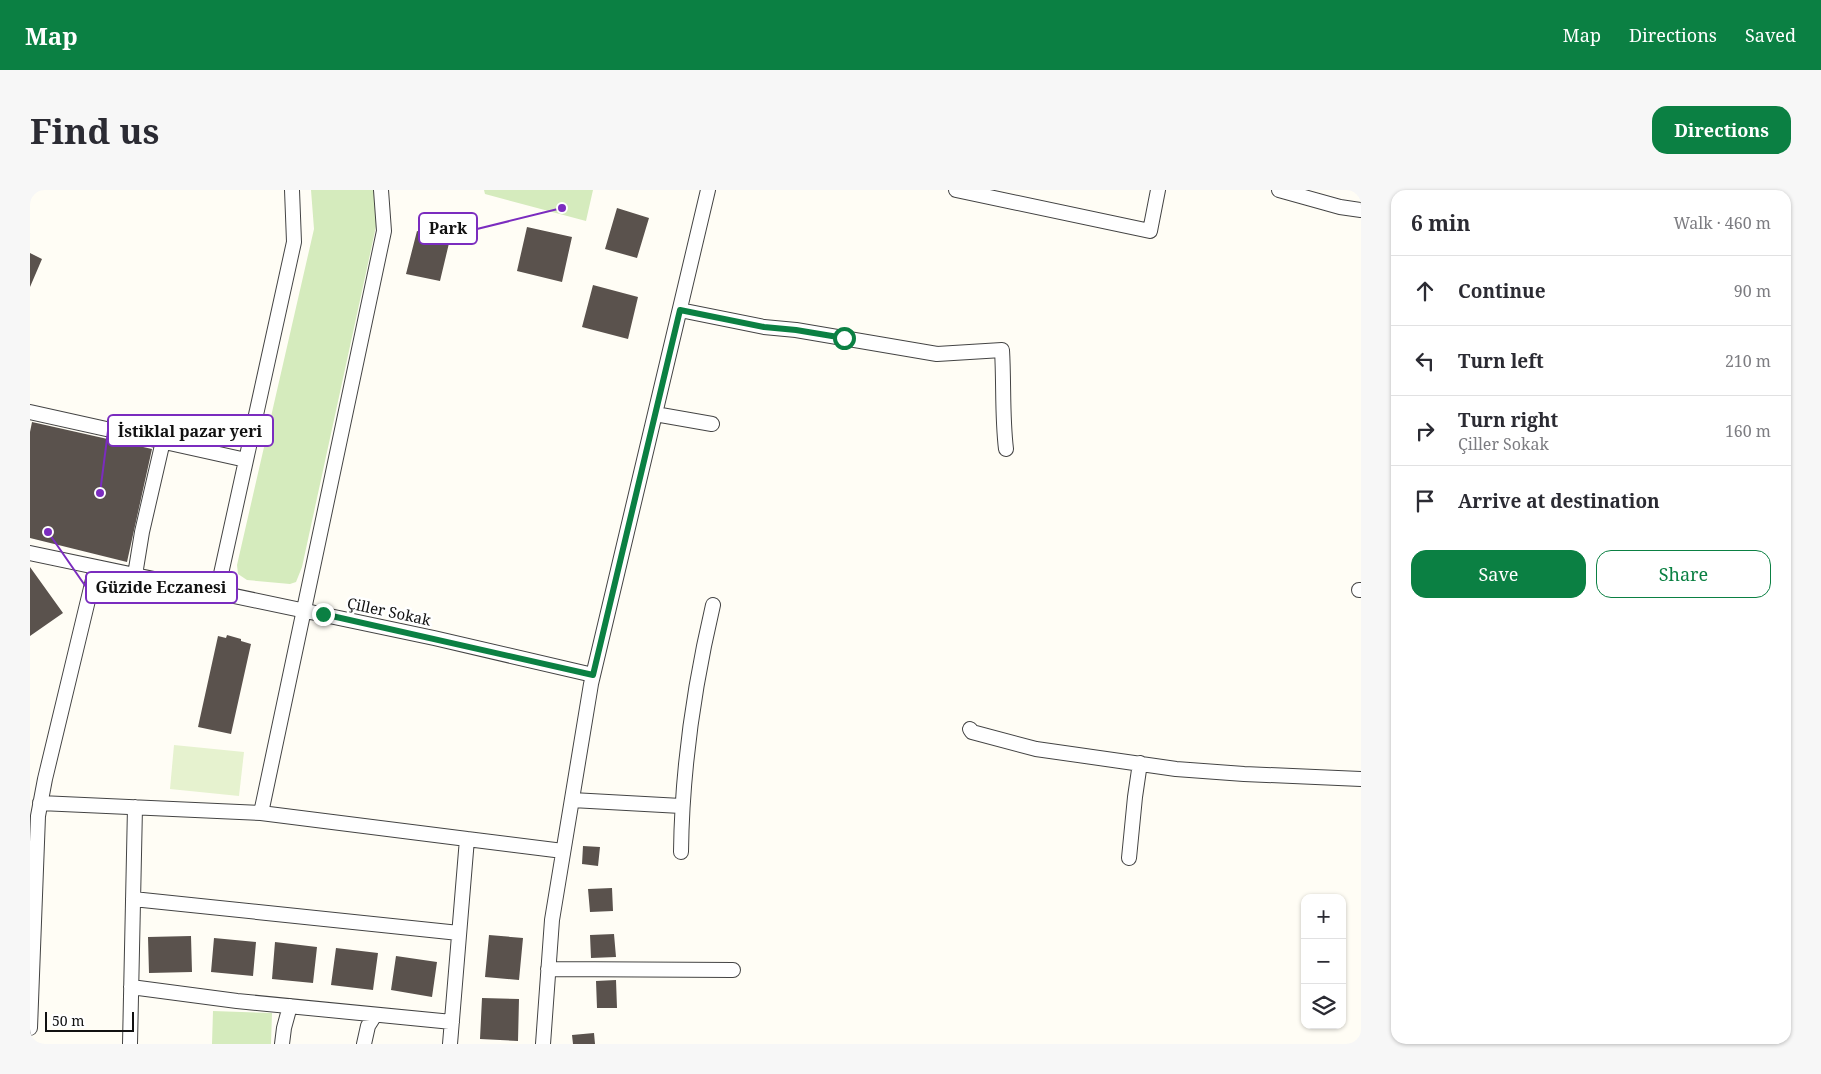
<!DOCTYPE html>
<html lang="en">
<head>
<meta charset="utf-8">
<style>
  :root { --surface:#fff; --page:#f7f7f7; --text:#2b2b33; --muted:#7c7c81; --line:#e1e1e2; --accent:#0b8043 }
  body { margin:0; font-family:"Noto Serif",serif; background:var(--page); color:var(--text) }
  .controls { position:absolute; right:15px; bottom:15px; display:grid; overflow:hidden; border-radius:10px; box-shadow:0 1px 4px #0004 }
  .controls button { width:45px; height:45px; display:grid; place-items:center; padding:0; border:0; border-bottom:1px solid var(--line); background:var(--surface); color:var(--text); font:25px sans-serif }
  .scale { position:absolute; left:15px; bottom:12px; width:89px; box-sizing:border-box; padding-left:5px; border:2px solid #111; border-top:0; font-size:14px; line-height:18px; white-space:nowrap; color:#111; -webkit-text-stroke:4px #fff; paint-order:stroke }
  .stop { position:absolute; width:15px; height:15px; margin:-11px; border:4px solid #0b8043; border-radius:50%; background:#fff }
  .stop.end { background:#0b8043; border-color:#fff; box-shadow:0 1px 5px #0008 }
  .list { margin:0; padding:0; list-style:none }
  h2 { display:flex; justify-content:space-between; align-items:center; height:65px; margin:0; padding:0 20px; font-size:21px }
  h2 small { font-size:16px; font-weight:400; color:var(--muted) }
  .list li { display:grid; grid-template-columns:32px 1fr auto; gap:15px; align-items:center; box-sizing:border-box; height:70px; padding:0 20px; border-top:1px solid var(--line) }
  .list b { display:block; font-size:19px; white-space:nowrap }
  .list p { margin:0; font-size:16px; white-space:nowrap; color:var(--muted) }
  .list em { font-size:16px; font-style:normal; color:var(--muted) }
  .actions { display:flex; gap:10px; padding:15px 20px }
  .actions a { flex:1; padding:11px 0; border:1px solid var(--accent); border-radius:15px; text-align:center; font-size:18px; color:var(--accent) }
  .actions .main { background:var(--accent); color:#fff }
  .icon { flex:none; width:28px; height:28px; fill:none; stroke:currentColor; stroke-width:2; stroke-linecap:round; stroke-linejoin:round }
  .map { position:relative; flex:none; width:1331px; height:854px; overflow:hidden; border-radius:15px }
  header { display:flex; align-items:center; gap:30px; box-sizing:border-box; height:70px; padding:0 25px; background:var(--accent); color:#fff }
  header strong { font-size:24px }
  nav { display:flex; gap:28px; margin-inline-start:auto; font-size:18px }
  .intro { display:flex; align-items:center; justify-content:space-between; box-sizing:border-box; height:120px; padding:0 30px }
  h1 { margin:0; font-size:35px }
  .button { padding:12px 22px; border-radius:15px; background:var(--accent); color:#fff; font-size:18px; font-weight:700 }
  main { display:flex; gap:30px; padding:0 30px }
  aside { flex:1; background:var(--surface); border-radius:15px; box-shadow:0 1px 4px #0004 }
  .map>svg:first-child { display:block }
</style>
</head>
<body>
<header>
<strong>Map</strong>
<nav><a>Map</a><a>Directions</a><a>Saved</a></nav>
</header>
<div class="intro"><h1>Find us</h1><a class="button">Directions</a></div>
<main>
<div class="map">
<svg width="1331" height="854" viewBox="0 0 1331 854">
  <rect width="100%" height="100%" fill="#fffdf5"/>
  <path fill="#d5ebbd" d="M281 0H344L347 32 272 377 266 392 260 394 217 390 208 384 207 375 284 39Z
    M454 0H563L556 31 455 4Z
    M183 821 242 823 241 854H182Z"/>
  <path fill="#e6f2cf" d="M144 555 214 562 209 606 140 599Z"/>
  <path fill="#5a524d" d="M587 18 619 28 607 68 575 59Z
    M497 37 542 47 532 92 487 81Z
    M387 41 420 49 410 91 376 84Z
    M0 63 12 69 0 97Z
    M563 95 608 107 598 149 552 137Z
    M2 232 122 259 97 372 0 348V242Z
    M0 377 33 423 0 446Z
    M197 445 211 449V451L221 454 201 544 168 537 188 446 196 448Z
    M553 656 570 657 568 676 552 674Z
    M582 698 583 721 560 722 558 699Z
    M584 744 586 767 561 768 560 745Z
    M459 745 493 748 489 790 455 787Z
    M161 746 162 782 119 783 118 747Z
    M184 748 226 752 223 786 181 782Z
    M245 752 287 757 283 793 242 789Z
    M306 758 348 763 343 800 301 795Z
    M366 766 407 772 402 807 361 800Z
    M586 790 587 818H567L566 791Z
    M452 808 489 809 488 851 450 849Z
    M564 843 565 854H543L542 845Z"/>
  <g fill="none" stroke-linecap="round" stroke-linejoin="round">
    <defs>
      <path id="minor" d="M926 0 1120 41 1128 0
        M1249 0 1310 17 1331 20
        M650 120 734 137 766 140 907 164 972 160C974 193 972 226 976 259
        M0 222 216 270
        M625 224 682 234
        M0 363 404 448 563 485
        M105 385 112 342 133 251
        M1329 400H1331
        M187 402 264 52 262 0
        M940 539 942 542 1006 559 1146 579 1214 584 1331 589
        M542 610 651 616
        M10 613 231 623 437 649
        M231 623 354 41 351 0
        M651 662C652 579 664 496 683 415
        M1099 668 1105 607 1110 573
        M103 709 429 743
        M518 779 703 780
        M101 797 207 811 422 832
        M0 838 8 626 15 589 66 377
        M100 854 105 617
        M252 854 254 838 260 816
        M334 854 338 836 345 825
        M420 854 437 649 533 661
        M513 854 522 730 561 494 678 0"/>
    </defs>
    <use href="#minor" stroke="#444" stroke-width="16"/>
    <use href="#minor" stroke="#fff" stroke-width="14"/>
  </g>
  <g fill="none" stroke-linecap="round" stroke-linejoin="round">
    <path stroke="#0b8043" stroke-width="6" d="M293 424 563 485 650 120 734 137 766 140 814 148"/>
  </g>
  <g text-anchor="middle" stroke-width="5" stroke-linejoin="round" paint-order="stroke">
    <g font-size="15" fill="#111" stroke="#fff">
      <text transform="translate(359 422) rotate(12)" y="5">Çiller Sokak</text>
    </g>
  </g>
  <path fill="none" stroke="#7b2cbf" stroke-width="2" d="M532 18L447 39M70 303L78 241M18 342L56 397"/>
  <g fill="#7b2cbf" stroke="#fff" stroke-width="2">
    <circle cx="532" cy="18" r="5"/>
    <circle cx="70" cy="303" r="5"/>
    <circle cx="18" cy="342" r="5"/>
  </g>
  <g fill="#fff" stroke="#7b2cbf" stroke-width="2">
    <rect x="389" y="23" width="58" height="31" rx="5"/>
    <rect x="78" y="225" width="165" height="31" rx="5"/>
    <rect x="56" y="382" width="151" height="31" rx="5"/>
  </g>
  <g font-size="16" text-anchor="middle" font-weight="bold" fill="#111">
    <text x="418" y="44">Park</text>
    <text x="160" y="247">İstiklal pazar yeri</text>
    <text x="131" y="403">Güzide Eczanesi</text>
  </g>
</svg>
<div class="controls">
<button>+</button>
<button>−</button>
<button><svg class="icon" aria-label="layers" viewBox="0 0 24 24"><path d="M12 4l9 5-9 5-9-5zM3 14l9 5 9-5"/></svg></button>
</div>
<div class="scale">50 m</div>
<div class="stop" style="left:814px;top:148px"></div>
<div class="stop end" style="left:293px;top:424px"></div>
</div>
<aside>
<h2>6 min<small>Walk · 460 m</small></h2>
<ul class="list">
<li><svg class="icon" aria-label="ahead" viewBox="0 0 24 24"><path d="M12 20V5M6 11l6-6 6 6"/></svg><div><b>Continue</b></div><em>90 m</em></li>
<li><svg class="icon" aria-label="left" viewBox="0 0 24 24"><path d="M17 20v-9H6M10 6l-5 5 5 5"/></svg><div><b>Turn left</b></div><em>210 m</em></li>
<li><svg class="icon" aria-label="right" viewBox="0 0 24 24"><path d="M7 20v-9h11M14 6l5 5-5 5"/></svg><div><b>Turn right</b><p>Çiller Sokak</p></div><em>160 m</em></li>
<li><svg class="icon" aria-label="arrive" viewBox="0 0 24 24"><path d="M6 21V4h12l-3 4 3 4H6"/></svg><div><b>Arrive at destination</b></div></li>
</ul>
<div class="actions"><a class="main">Save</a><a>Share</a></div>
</aside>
</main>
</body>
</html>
